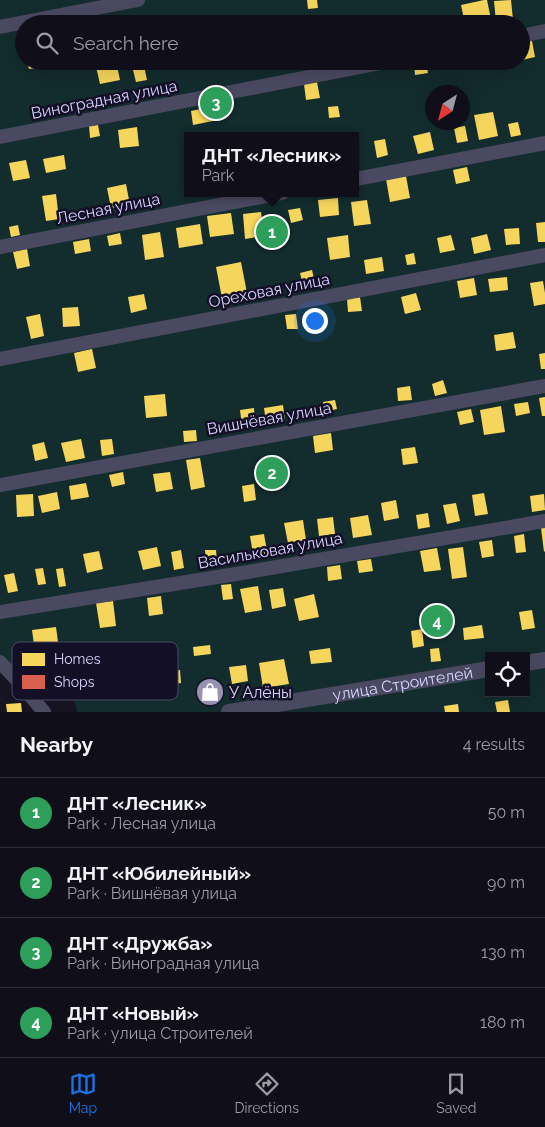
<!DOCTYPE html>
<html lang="en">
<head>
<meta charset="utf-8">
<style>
  :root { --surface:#100f19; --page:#191822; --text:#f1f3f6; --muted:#9c9ca2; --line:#302f38; --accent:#1a73e8 }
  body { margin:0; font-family:Raleway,sans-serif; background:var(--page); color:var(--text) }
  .controls { position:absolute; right:15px; bottom:15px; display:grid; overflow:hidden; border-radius:0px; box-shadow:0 5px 20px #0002 }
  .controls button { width:45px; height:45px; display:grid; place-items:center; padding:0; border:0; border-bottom:1px solid var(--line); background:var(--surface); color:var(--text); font:25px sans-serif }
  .compass { position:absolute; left:425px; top:85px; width:45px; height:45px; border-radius:50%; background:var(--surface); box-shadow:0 5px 20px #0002; rotate:216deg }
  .you { position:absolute; left:314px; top:320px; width:18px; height:18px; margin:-12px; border:4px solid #fff; border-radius:50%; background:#1a73e8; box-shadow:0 0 0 8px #1a73e833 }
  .badge { display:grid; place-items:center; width:32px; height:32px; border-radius:50%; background:var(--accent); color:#fff; font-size:16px; font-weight:700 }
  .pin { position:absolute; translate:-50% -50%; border:2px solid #fff; box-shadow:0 1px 5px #0006 }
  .popup { position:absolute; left:184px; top:132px; width:175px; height:65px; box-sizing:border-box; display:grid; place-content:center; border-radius:0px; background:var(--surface); filter:drop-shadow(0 1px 4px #0005); font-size:16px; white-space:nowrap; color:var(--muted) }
  .popup b { font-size:19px; color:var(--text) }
  .popup::after { content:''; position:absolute; left:50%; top:100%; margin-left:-10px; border:10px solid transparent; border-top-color:var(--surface) }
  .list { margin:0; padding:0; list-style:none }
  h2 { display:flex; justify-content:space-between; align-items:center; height:65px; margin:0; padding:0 20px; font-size:21px }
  h2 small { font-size:16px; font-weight:400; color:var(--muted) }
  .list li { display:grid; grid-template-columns:32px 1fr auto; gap:15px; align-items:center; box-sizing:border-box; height:70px; padding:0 20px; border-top:1px solid var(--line) }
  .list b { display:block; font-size:19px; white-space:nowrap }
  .list p { margin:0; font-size:16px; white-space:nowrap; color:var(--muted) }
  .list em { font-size:16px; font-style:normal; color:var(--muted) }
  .icon { flex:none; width:28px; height:28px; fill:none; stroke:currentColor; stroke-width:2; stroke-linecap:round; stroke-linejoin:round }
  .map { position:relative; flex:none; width:545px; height:712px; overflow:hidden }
  .search { position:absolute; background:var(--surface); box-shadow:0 5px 20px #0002; left:15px; right:15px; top:15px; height:55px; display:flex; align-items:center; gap:12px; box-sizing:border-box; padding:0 18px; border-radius:28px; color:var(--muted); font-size:19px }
  .sheet { height:345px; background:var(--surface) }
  nav { display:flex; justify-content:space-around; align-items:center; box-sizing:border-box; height:70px; border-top:1px solid var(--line); background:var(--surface); font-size:14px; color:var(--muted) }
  nav a { display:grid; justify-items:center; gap:2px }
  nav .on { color:var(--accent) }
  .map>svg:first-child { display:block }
</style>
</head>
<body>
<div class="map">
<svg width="545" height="712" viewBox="0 0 545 712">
  <rect width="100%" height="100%" fill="#161421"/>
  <path fill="#132c2d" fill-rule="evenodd" d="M0 0H545V712H77L67 663 0 674ZM24 24H521V61H24ZM432 92H462V122H432ZM188 136H356V193H188ZM489 656H526V693H489Z"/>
  <path fill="#f6d55c" d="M307 0H317L318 8 308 9Z
    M484 0H487L492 24H465L461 5Z
    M511 0 513 20 496 22 494 1Z
    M532 41 535 57 522 60 521 43Z
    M27 61H42L43 67 29 69Z
    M100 61H116L120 80 100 84 95 62Z
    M136 61H143L147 80 136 82 131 62Z
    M162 61H180V64L164 68Z
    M426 62 428 73 415 75 414 64Z
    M317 82 320 98 306 100 304 84Z
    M215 106 218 120 193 125 191 111Z
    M338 106 340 117 329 118 328 107Z
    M493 112 498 136 479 140 474 115Z
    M518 122 521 135 511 137 508 124Z
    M98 125 100 136 90 138 89 126Z
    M465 126 468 141 457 143 454 128Z
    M137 127 139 146 120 148 118 130Z
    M430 132 434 150 418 154 413 136Z
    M385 139 388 155 377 158 374 141Z
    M64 155 66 169 46 173 43 159Z
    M26 160 30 178 13 181 9 163Z
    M467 167 470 181 456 184 453 170Z
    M406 176 410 198 390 202 386 179Z
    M126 184 130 205 111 208 107 188Z
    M56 194 59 219 46 221 42 196Z
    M338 198 339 215 320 217 318 200Z
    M367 200 371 224 354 226 351 202Z
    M300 208 303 220 291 223 288 210Z
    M261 212 264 236 245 239 243 214Z
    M231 213 234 234 210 237 207 216Z
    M545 222V242H538L536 223Z
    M200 224 203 244 179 248 176 228Z
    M18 225 20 235 11 237 9 227Z
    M519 228 520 244 506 245 504 229Z
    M160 232 164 257 145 260 142 235Z
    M120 233 122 244 109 246 107 236Z
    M487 234 491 250 474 254 471 238Z
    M348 235 350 257 330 260 327 238Z
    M451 235 455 250 440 253 437 238Z
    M89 239 91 251 75 254 73 242Z
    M27 249 30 266 17 269 13 252Z
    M414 253 416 264 407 265 405 255Z
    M382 257 384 271 366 274 364 260Z
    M241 262 247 293 222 298 216 267Z
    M312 270 315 283 303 285 300 273Z
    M507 277 508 290 490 292 488 279Z
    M474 278 477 295 460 298 457 281Z
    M543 281 545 293V304L534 306 530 283Z
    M416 293 421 310 405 314 401 297Z
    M144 294 147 309 131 313 128 297Z
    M360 297 362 311 348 312 347 299Z
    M78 307 80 326 63 327 62 308Z
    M40 314 44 336 31 339 26 317Z
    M296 314 298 329H287L285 315Z
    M513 332 516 348 496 351 494 335Z
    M92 349 96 368 78 372 74 353Z
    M545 353V369H541L539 354Z
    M443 380 447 393 435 396 432 384Z
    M410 386 412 400 398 401 397 388Z
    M165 394 167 416 146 418 144 396Z
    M545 397V416H542L539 398Z
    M335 400 337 409 325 412 323 402Z
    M528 402 530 413 516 416 514 404Z
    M283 405 285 420 266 422 264 408Z
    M501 406 505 432 484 435 480 410Z
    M254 408 255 425 242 426 240 410Z
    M471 409 474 422 460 425 457 412Z
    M196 430 197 441 184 442 183 431Z
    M331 433 333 450 315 453 313 436Z
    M81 439 85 458 66 462 61 443Z
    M112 439 114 454 102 456 100 440Z
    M44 442 48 458 35 461 32 445Z
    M415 447 418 463 403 465 401 449Z
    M200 458 205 487 191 490 186 460Z
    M123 472 125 484 112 487 109 475Z
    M170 472 173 489 156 492 153 474Z
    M86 483 89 497 71 500 69 486Z
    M254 484 256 500 244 502 242 486Z
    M57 492 60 509 42 513 38 496Z
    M484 493 488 514 475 516 472 495Z
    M33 494 34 516 17 517 16 495Z
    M544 494 545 510 532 512 530 496Z
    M396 500 399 518 384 521 381 503Z
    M456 503 460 521 447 524 443 505Z
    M428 513 430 527 418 529 416 515Z
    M368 515 372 535 353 538 350 518Z
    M333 517 335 534 319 536 317 519Z
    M303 520 306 540 288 543 284 523Z
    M545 527V551L544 552 541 528Z
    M264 534 268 557 254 560 250 536Z
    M524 534 526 552 516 553 514 536Z
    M492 540 494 556 482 558 479 542Z
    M157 547 161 566 143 570 138 551Z
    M463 547 467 577 452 579 448 549Z
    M437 548 441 570 424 572 420 551Z
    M181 550 184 568 174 570 171 552Z
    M205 550H216L217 562 206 563Z
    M99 551 103 569 87 573 83 554Z
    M371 559 373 571 359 573 357 561Z
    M340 565 342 579 328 581 327 567Z
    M43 568 46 584 38 585 35 569Z
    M63 568 66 586 59 587 56 569Z
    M14 573 18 591 8 593 4 575Z
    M231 584 233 599 223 600 221 585Z
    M258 586 262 610 245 613 240 589Z
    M283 588 286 606 272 609 269 590Z
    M314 594 319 617 299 621 294 599Z
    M161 596 163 614 149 616 147 598Z
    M113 601 116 626 100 628 96 603Z
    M532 610 535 628 522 630 519 612Z
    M482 625 484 638 464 640 463 628Z
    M56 627 58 642 34 645 32 630Z
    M422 629 424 646 413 648 411 631Z
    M210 645 211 654 194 656 193 647Z
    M330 648 332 662 311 664 309 651Z
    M439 648 441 661 431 662 430 649Z
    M284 659 289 684 263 688 259 663Z
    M246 665 248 681 232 684 229 667Z
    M180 670 181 683 167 685 165 672Z
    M136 672 139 693 130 694 127 673Z
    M99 685 101 698 88 700 86 687Z
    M508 700 510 712H497L495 702Z
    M21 703 22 712H7L6 704Z
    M458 704 459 712H445L444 706Z"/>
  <path fill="#d6604d" d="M214 686 215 697 207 698 205 687Z"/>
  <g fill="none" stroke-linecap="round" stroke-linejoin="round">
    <path stroke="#4a4962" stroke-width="14" d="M0 27 138 0
      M521 36 545 31
      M0 137 391 61
      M356 179 545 143
      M0 247 282 193
      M0 359 545 255
      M0 485 545 386
      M0 612 236 574 545 521
      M0 662 18 681 44 712"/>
    <g stroke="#4a4962" stroke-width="16">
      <path d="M526 663 545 660"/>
      <path id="s1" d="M229 712 489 669"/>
    </g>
  </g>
  <defs>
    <symbol id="shop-disc" viewBox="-11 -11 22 22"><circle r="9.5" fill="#9591b1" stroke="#130f26"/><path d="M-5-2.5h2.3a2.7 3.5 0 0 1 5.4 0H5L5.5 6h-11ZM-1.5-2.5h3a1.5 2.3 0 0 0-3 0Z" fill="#fff"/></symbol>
  </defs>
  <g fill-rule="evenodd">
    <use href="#shop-disc" x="194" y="676" width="32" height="32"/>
  </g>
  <g text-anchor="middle" stroke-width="5" stroke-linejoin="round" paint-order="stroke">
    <g font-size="16" fill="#d9d4ff" stroke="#130f26">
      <text transform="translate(104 99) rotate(-11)" y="6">Виноградная улица</text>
      <text transform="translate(108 208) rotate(-11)" y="6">Лесная улица</text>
      <text transform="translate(269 290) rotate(-11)" y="6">Ореховая улица</text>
      <text transform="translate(269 418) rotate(-10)" y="6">Вишнёвая улица</text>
      <text transform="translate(270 550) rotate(-10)" y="6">Васильковая улица</text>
      <text dy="6" stroke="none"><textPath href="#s1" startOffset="176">улица Строителей</textPath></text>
    </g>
    <g font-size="16" fill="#d9d4ff" stroke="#130f26" text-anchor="start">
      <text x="229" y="698">У Алёны</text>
    </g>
  </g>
  <rect x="12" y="642" width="166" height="58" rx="8" fill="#130f26" stroke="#4e4a67" stroke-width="1"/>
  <rect x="22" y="653" width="23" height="13" fill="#f6d55c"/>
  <rect x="22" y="675" width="23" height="14" fill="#d6604d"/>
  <g font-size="14" fill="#d9d4ff">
    <text x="54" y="664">Homes</text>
    <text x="54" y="687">Shops</text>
  </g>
</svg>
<div class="controls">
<button><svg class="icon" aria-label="locate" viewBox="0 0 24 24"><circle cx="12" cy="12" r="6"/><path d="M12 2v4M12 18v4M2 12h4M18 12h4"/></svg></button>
</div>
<svg class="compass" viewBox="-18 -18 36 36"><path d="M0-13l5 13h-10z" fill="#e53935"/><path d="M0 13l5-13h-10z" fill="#9c9ca2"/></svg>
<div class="you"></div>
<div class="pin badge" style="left:272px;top:232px;background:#2e9e5b">1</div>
<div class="popup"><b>ДНТ «Лесник»</b>Park</div>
<div class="pin badge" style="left:272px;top:473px;background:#2e9e5b">2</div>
<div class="pin badge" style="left:216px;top:103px;background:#2e9e5b">3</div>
<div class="pin badge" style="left:437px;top:621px;background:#2e9e5b">4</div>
<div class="search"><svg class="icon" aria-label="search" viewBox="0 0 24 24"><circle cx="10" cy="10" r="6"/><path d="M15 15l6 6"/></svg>Search here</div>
</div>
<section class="sheet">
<h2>Nearby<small>4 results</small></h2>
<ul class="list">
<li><span class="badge" style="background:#2e9e5b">1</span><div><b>ДНТ «Лесник»</b><p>Park · Лесная улица</p></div><em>50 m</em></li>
<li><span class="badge" style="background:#2e9e5b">2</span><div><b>ДНТ «Юбилейный»</b><p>Park · Вишнёвая улица</p></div><em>90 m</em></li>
<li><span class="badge" style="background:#2e9e5b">3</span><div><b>ДНТ «Дружба»</b><p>Park · Виноградная улица</p></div><em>130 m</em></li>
<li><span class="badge" style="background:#2e9e5b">4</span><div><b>ДНТ «Новый»</b><p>Park · улица Строителей</p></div><em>180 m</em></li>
</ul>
</section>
<nav>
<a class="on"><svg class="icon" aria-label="map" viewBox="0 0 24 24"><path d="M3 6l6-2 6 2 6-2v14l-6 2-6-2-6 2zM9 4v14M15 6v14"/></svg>Map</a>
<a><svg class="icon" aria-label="directions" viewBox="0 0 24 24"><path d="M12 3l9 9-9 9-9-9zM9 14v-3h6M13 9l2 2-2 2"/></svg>Directions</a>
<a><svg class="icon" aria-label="saved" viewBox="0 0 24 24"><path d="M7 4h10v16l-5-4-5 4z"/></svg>Saved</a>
</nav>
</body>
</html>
